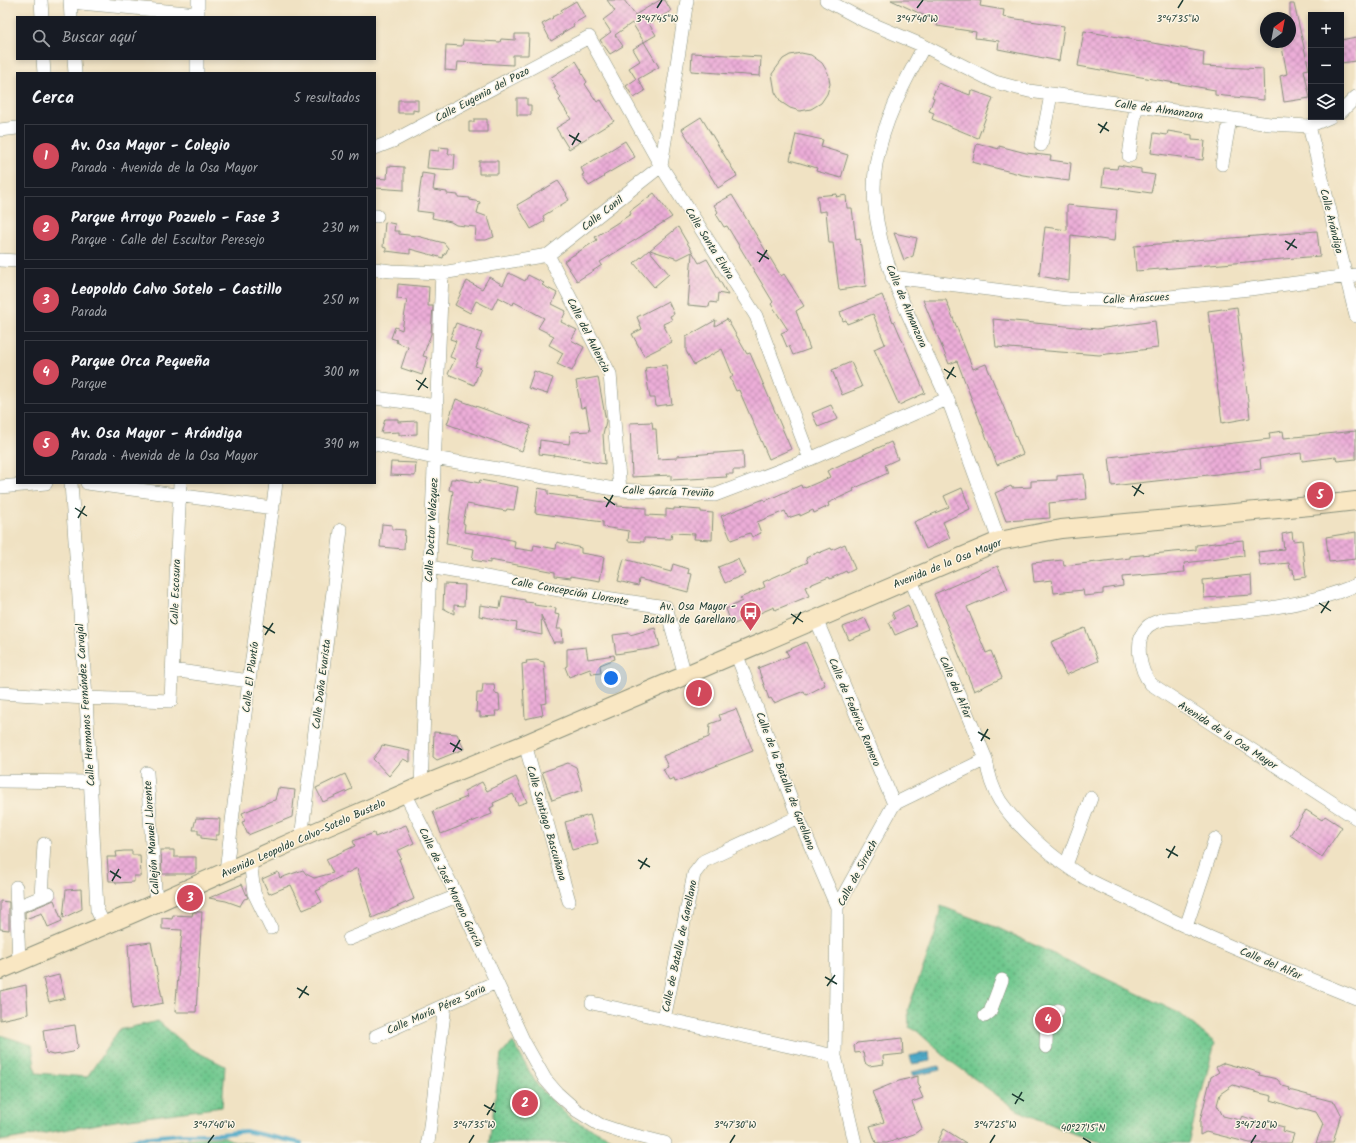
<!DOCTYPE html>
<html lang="es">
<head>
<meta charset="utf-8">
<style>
  :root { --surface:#171b24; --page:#20242c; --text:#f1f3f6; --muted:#9ea1a6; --line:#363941; --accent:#d1495b }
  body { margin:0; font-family:Kalam,sans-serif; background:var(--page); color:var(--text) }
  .controls { position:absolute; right:12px; top:12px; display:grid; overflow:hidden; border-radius:0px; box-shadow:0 2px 6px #0003 }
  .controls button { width:36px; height:36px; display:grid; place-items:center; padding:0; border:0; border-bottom:1px solid var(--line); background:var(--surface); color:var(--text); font:20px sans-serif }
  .compass { position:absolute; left:1260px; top:12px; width:36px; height:36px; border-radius:50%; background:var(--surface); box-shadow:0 2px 6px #0003; rotate:32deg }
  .you { position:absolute; left:611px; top:678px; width:14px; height:14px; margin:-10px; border:3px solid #fff; border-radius:50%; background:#1a73e8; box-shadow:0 0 0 6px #1a73e833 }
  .badge { display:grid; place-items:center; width:26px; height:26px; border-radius:50%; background:var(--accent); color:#fff; font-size:13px; font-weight:700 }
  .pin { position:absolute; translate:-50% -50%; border:2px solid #fff; box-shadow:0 1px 4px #0006 }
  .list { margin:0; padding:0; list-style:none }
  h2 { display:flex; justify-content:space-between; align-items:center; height:52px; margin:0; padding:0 16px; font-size:17px }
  h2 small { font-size:13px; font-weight:400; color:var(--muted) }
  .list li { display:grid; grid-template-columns:26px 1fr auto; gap:12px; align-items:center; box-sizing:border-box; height:64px; margin:0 8px 8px; padding:0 8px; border:1px solid var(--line); border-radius:0px }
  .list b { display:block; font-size:15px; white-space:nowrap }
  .list p { margin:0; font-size:13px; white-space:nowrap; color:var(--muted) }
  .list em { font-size:13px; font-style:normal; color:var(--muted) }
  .icon { flex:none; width:22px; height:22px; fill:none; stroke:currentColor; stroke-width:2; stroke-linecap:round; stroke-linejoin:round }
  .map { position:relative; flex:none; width:1356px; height:1143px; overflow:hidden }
  .search { position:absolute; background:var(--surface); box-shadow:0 2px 6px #0003; left:16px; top:16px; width:360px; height:44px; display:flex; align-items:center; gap:10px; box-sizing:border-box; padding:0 14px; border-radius:0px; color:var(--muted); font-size:15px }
  .panel { position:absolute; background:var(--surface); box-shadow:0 2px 6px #0003; left:16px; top:72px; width:360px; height:412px; border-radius:0px }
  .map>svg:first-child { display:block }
</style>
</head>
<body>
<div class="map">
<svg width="1356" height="1143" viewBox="0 0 1356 1143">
  <defs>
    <pattern id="park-dots" width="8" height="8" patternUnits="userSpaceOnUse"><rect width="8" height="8" fill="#70c88e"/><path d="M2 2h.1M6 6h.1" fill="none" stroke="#5ba475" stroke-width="1.8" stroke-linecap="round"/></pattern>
    <pattern id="water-waves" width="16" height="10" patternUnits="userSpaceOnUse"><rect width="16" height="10" fill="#47a6c6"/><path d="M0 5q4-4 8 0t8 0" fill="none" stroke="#3b88a2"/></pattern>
    <pattern id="building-cross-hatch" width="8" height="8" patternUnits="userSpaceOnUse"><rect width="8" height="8" fill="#ecadd8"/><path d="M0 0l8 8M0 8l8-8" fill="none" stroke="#bf8eb0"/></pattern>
  </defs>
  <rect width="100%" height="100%" fill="#fcf5e5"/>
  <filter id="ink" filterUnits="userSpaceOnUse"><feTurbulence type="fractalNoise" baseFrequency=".025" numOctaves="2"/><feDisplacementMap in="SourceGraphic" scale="8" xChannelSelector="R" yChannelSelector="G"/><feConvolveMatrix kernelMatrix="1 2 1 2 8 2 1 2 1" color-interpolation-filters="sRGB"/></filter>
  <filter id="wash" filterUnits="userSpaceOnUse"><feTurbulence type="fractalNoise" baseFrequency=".012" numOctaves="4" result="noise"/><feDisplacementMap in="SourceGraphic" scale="16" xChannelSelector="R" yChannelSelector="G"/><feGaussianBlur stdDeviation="0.9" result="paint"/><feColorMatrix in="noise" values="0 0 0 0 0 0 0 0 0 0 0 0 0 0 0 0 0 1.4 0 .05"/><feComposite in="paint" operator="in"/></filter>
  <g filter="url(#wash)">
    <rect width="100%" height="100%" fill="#f0e2c3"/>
    <path fill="#70c88e" stroke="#488261" d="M224 1137 236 1142 252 1143H163L194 1138Z"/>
    <path fill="url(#park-dots)" stroke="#488261" d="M941 906 998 928 1179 1013 1215 1043 1188 1143H1104L1074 1134 1017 1110 949 1060 917 1031 909 1027 908 1009 935 935Z
      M158 1021 191 1049 225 1066 222 1107 115 1121 0 1141V1035L32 1045 36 1073 87 1077 119 1030Z
      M513 1042 537 1085 571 1119 613 1139 625 1143H489L501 1055Z"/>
    <path fill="url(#water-waves)" stroke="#33727d" d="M929 1052 930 1061 912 1064 910 1056Z
      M939 1066 940 1070 913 1076 912 1072Z"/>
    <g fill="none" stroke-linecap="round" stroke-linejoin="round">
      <path stroke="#47a6c6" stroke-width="4" d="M123 1143 139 1138 181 1134H221L245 1131 301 1143"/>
    </g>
    <g id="blocks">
      <path fill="url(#building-cross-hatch)" d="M607 0H624L635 15 660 0H665L671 11 649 24 656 35 644 42 659 67 638 79 645 91 634 98 626 86 636 79 629 68 640 61 633 49 644 42 632 23 615 35 623 46 610 54 600 40 611 32 603 20 615 11Z
        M891 0H974L981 1 980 6 1004 10 1003 17 1064 26 1059 61 998 49 999 41 975 38 976 32 937 26 938 22Z
        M576 1 585 17 573 24 574 26 562 33 563 34 551 41 542 24 553 18 552 17 562 12 561 10Z
        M1290 4H1294L1309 69 1304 70 1310 98 1284 102 1280 76 1287 74 1282 47 1286 46V42H1290Z
        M1084 31 1204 52 1203 66 1263 69 1264 100 1215 95V90L1078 66Z
        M515 34H529L528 55H513V65L458 62 457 71 445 70 446 45 462 46 463 40 500 42 501 39 515 40Z
        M1356 37V61L1341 63V40Z
        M692 53 761 57 760 76 691 71Z
        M801 53 811 55 822 63 828 73 830 84 827 94 821 103 811 109 800 111 790 108 781 102 775 92 772 74 783 59 790 55Z
        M576 61 582 71 581 72 587 82 585 84 597 102 601 100 614 121 569 149 556 128 571 119 559 100 561 98 554 88 556 87 550 78Z
        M938 83 970 95 971 90 993 98 978 138 932 119 934 113 929 111 934 98 932 97Z
        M517 98H527V105H531V115H517Z
        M398 100H418V111L413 110V113H398Z
        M701 117 737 176 718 188 682 129Z
        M474 119H487V132H469V122H474Z
        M1168 131 1192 135V140L1205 141 1203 160 1151 153 1154 133 1167 135Z
        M796 134 823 140 821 147 848 155 841 178 816 171 817 168 790 160Z
        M625 141 635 157 603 176 604 177 589 186 582 175 584 174 581 168Z
        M977 143 999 149V146L1026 153 1051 156 1050 160 1071 163 1069 181 1023 175 972 162Z
        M439 147 449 148 448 154H455L454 170 427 168 429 150 439 151Z
        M479 161H498V174H479Z
        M1118 165 1141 169V173L1155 175 1151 193 1102 186 1104 168 1117 169Z
        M388 166 404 167V190L375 188V178L387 179Z
        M422 173 435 175 433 190 447 192V194L458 195V197L470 198V200L480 202 477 213 488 217 494 237 486 240H475L476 227 456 225 451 222 432 218 433 213 417 211Z
        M558 181 567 194 566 195 569 200 543 216 545 221 531 229 517 205Z
        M654 193 672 217 600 262 602 265 577 281 564 261 597 240 595 237 631 214 630 211Z
        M837 194 836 197 846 195 847 208H852L856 240 860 239 866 286 839 290 833 243H829L826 211 819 212 817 196Z
        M732 195 781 276 784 274 804 306 796 311 810 349 793 355 789 346 787 347 781 333 788 330 771 304 773 302 727 226 724 227 716 214 718 212 714 205Z
        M1067 205 1117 210 1114 241 1071 235 1069 281 1039 276 1045 227 1067 230Z
        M385 222 395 224 394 231H399V234L417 236 444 243 448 248 446 253 444 254 443 258 410 249V254L386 251V248L383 247Z
        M678 227 699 263 707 259 728 295 718 293 717 303 710 302 709 307 688 305 692 252 678 259 650 250Z
        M1317 231 1320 256 1136 271 1134 246Z
        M894 233 917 238 913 256 904 260Z
        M649 250 669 274 654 287 634 263Z
        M509 273 525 281 528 275 544 283 542 285 557 293 552 304 566 311 561 322 577 330 571 340 584 347 572 371 557 364 563 353 549 345 554 336 538 328 544 318 514 302 513 305 498 297 492 309 476 301 470 313 455 305 467 281 482 289 489 277 503 285Z
        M398 284 429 287 428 306H433L431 334 423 356 427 357 422 375 401 368 408 347 396 342 397 340 391 338 395 327 402 330 407 300 397 299Z
        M882 295 893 322 894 321 925 393 899 405 874 349 885 344 873 314 847 324 846 320 843 321 840 312Z
        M923 300H946L973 369 986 364 1023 454 997 465 957 361 949 364Z
        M668 301 674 314 670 316 672 320 663 324 672 342 644 356 632 334 642 329 637 317Z
        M1237 307 1250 418 1222 423 1208 311Z
        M727 319 747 354 750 353 791 449 769 459 739 390 736 391 730 378 733 376 722 349 694 365 686 351V337L716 320 715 326Z
        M993 319 1097 329 1155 321 1158 348 1099 355 996 347Z
        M456 323 482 333 476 349 481 351 475 366 481 368 474 385 448 374 455 359 450 357 456 341 450 339Z
        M851 362 862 387 842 395 832 370Z
        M666 365 672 404 656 406 655 398H650L645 368Z
        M534 371 553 378 547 394 528 388Z
        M598 377 606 421 603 434 605 464 554 455V456L539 454 540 440 569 444 571 432 590 431 586 407 581 408 576 381Z
        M456 399 531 426 522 451 447 424Z
        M831 405 838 419 818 427 812 413Z
        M385 419H398V422L417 421V434L399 435V432L381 433Z
        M652 422 653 429H656L658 459 677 458V456L743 451 744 470H733V474H726L727 477 671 480V475L632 477 630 423Z
        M1283 431 1284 438 1356 431V459L1337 461 1336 457 1302 461 1301 453 1260 459 1261 469 1112 486 1109 457 1270 439 1269 433Z
        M891 442 898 459 885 465 888 473 853 489 854 491 828 503 829 506 814 513 813 510 800 516V514L788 518 785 511 757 522 761 533 752 537 750 533 731 540 721 516 764 499 765 501 801 485 802 488 804 487 805 488 830 477 827 471Z
        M391 462 416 463 415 476 390 475Z
        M1084 474 1087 499 1049 503 1050 518 1006 521 995 493 1011 486 1012 488 1031 487V481L1057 480V476Z
        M455 478 479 483 480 480 518 487 514 510 507 509 506 511 467 504 463 523 465 524 464 532 493 536 515 541 514 548 533 551 534 545 556 549 557 542 581 548V553L604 557 600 581 571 576V578L555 576V572L490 560V563L472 560 474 549 446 544 453 491 449 490 451 479H455Z
        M538 488 548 490V494L618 504 617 506 646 508V515L666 516V509L674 510V508L701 510V512L713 513 712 540 694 539 695 534 672 533 671 539 644 538V542L628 541 629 531 603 527V522L535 513Z
        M962 488 970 509 943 522 950 538 926 549 914 522 949 507 944 496Z
        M382 524 392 525V529L405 530 404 549 380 547Z
        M1292 532 1293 541 1302 540 1306 577 1294 579 1293 569H1290L1289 563 1260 566 1258 552 1284 549 1282 534Z
        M1356 532V559L1329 562 1326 537Z
        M1243 540 1244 556 1184 563 1185 572 1122 577 1123 586 1103 589V594L1084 596 1083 590 1054 593 1052 580 1034 582 1032 563 1063 560 1064 566 1130 558V556L1196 550V545Z
        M845 544 855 569 847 573 846 571 830 579 829 577 805 587 809 596 775 610 774 607 732 625 726 609 742 601 740 598 765 587 763 582 808 562 806 558 818 552 819 553 831 548 832 550Z
        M624 559 671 572 673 564 689 569 688 573 692 574 688 592 639 579 638 586 618 581Z
        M738 559 745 574 725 583 718 567Z
        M998 566 1008 589 967 607 986 653 991 651 1002 678 974 691 934 594Z
        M1251 575 1252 595 1204 598 1203 580Z
        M444 584 465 585 464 606 454 605V614L443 608Z
        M502 596 525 600V602L535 603 534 605 556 608 555 614 560 615 557 629H562L563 642H554V644L541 615 542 635 516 630 517 623 479 616 480 605 500 608Z
        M908 605 916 626 895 635 889 622 895 619 892 613Z
        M865 618 871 631 849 640 843 627Z
        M655 628 660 646 649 649 616 654 613 635 629 633 630 635Z
        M1085 628 1098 661 1066 675 1051 642Z
        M806 642 825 685 806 695 804 691 774 703 771 698 769 699 758 668 789 656 786 651Z
        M586 647 588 659 614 655 615 659 600 665 601 673 592 674 590 669 569 677 565 667 567 666V649Z
        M536 660 544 662 547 703 541 704 543 715 525 719 522 664 527 663 526 661Z
        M483 684H494L495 693 499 694 500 711H495L496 716 480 717V712H476L477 693H482Z
        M736 709 753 751 675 782 674 778 669 780 663 769 668 767 663 756 709 737 710 724 721 720 719 715Z
        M434 732 457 734 464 749 437 760 433 757Z
        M382 745 410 751V762L403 759 389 776 373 759 380 750Z
        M568 763 576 767 583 790 552 800 542 772Z
        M345 774 352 789 323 802 316 788Z
        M516 777 527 802 518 805 513 794 493 803 494 806 490 808 492 814 441 834 433 811 467 797 464 791 482 782 487 791Z
        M278 788 295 790 292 817 248 835 242 822 245 821 242 813 271 801 275 800Z
        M1306 810 1322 820 1325 816 1342 827 1322 857 1290 835Z
        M590 815 598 843 572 850 565 822Z
        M196 818 220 819 219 835H216V840L201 838V834H198V830H193Z
        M406 825 414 843 397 851 401 858 399 859 414 899 372 918 357 868 320 887 321 889 316 891 322 902 303 910 291 885 269 894 262 879 278 872 280 878 303 870 306 874 314 878 333 873 326 859 355 846 353 841 374 833 375 837Z
        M161 850H174V857H196V872L192 874H162Z
        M124 851H132V855H140L141 876H134V882L116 883 115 881H109L107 857H117L116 852Z
        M242 884 248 898 244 899 240 906 226 901 209 898Z
        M81 889 82 909 63 918 66 890Z
        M54 900 62 921 48 927 42 913 25 919V912Z
        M0 901 9 902V930L0 929Z
        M193 912H202L196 1012H175L182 930 162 929V918L172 919 173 915 192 916Z
        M151 942 163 1003 132 1009 128 945Z
        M59 975 65 998 49 1002 43 979Z
        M26 985 28 1014 0 1020V991Z
        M75 1025 78 1047 73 1052 62 1054 53 1055 46 1053 43 1030Z
        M902 1038 903 1054 883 1056 884 1064 869 1066 865 1063 863 1052 855 1053 854 1046 857 1043Z
        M1224 1063 1242 1068V1067L1260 1073 1259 1075 1277 1079 1283 1086 1290 1088 1289 1090 1335 1102 1341 1114 1333 1143H1316L1323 1124 1316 1112 1301 1108 1298 1109 1271 1100 1272 1096 1255 1092V1091L1233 1085 1220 1094 1217 1105 1223 1116 1240 1120 1242 1116 1254 1120 1253 1124 1271 1129 1272 1124 1284 1127 1283 1131 1294 1134 1291 1143H1250L1206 1132 1200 1135V1121L1211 1077 1219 1072 1216 1067Z
        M918 1076V1083L921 1088 919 1089 923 1098 912 1102 922 1128 914 1134 887 1143H876L870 1126 884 1122 872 1092 899 1081Z
        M944 1129 966 1143H937Z"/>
    </g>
  </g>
  <g filter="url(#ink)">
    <use href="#blocks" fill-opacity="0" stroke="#88907c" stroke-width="1"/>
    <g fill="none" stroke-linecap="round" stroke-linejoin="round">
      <defs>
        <path id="street" d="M41 0 42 17
          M70 0 71 17
          M826 0 865 21 924 46 995 82 1029 91 1270 124 1309 126 1330 117
          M70 2 198 14
          M198 17V0
          M924 46C904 83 883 122 876 164 863 242 917 328 947 398 954 414 959 431 965 447 976 478 988 509 999 541
          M43 59 44 73
          M74 59 75 73
          M197 73V59
          M1341 112 1356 97
          M1309 126 1356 316
          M0 130 17 128
          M1041 145 1051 95
          M375 148 393 141 589 37 661 166 756 316 810 459
          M1129 156 1136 106
          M1222 164 1230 119
          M375 216H377
          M548 255 610 374 620 490
          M0 260 17 261
          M375 269 391 271 442 273 548 255 661 166 687 0
          M892 277 1068 299 1129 301 1250 289 1356 275
          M375 398 437 406
          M375 444 434 458 620 490 715 495 810 459 947 399
          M71 483 86 698 97 910 104 925
          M87 483 273 508
          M0 487 46 483
          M429 567 599 597 666 607 685 675
          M910 578 986 759C988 773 992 788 1000 801 1019 829 1056 861 1085 878 1104 888 1125 897 1145 907 1213 941 1285 969 1356 998
          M1356 585C1299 610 1226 613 1165 619 1159 621 1152 622 1147 627 1134 640 1139 670 1151 684L1356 818
          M816 619 894 804
          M736 653 798 817 837 907
          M172 670 249 681
          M0 693 86 698 171 701 180 483
          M525 744 569 901
          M147 773 156 903
          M0 781 90 782
          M421 786 442 273
          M405 793 457 896 524 1042 545 1079 557 1093 576 1110 600 1125 621 1132 665 1143
          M301 838 341 530
          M250 860 254 893 271 928
          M1066 865 1091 798
          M226 871 249 681 276 483
          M16 887 19 962
          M41 897 44 844
          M17 907 49 894
          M1186 927 1215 839
          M349 939 457 896
          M592 1003 835 1056
          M985 1016 990 1012 1002 980
          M664 1019 694 874 704 861 798 817
          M376 1036 496 982
          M1046 1047C1046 1028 1046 1024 1058 1010
          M428 1143 445 1005
          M855 1143 835 1056 837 907 894 804 986 759"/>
        <path id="secondary" d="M0 970 136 912 301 838 421 786 525 744 999 541 1061 529 1321 505 1356 501"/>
      </defs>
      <use href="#street" stroke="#88907c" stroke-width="14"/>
      <use href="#secondary" stroke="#88907c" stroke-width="20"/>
      <use href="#street" stroke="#fff" stroke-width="13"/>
      <use href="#secondary" stroke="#f9e7c3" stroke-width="18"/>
    </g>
  </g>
  <path fill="none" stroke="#1f3d34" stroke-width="1.5" d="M657 8 662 0M917 8 923 0M1178 8 1183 0M1098 124 1109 131M1100 133 1107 122M569 135 581 142M572 145 579 133M1285 241 1297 248M1287 250 1295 239M757 252 769 259M759 262 767 250M944 369 956 377M947 379 954 367M416 380 428 388M418 390 426 378M1132 486 1144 494M1134 496 1141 484M604 497 615 505M606 507 613 495M75 508 87 516M78 518 85 506M1319 603 1331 611M1321 613 1329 601M791 614 803 622M793 624 801 612M263 626 275 633M265 635 273 623M978 732 990 739M981 741 988 729M450 743 462 750M453 752 460 740M1166 849 1178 856M1168 858 1175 846M638 860 650 867M640 869 647 858M110 871 121 878M112 881 119 869M825 977 837 984M827 986 835 975M297 988 309 995M299 998 307 986M1012 1094 1024 1101M1015 1104 1022 1092M484 1105 496 1112M487 1115 494 1103M1083 1138 1091 1143M208 1143 214 1135M469 1143 474 1135M730 1143 735 1135M990 1143 995 1135M1251 1143 1256 1135"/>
  <defs>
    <symbol id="bus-pin" viewBox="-11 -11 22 30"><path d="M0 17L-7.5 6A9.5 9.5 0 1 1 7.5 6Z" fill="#d1495b" stroke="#fcf5e5"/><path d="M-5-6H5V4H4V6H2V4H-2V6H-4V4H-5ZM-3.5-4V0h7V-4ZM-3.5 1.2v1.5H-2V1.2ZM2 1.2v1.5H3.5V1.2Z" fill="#fff"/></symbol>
  </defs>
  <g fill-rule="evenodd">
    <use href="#bus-pin" x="738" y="600" width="25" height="34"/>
  </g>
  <g text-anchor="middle" stroke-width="3" stroke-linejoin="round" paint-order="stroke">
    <g font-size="11" fill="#1f3d34" stroke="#fcf5e5">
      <text transform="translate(482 94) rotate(-28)" y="4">Calle Eugenia del Pozo</text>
      <text transform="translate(1159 109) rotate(8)" y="4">Calle de Almanzora</text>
      <text transform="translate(602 213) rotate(-38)" y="4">Calle Conil</text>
      <text transform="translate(1332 221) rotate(76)" y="4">Calle Arándiga</text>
      <text transform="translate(710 243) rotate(58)" y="4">Calle Santa Elvira</text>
      <text transform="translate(1136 298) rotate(-3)" y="4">Calle Arascues</text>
      <text transform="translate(907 306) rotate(67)" y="4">Calle de Almanzora</text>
      <text transform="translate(589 335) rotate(63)" y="4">Calle del Aulencia</text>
      <text transform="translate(668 491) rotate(2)" y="4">Calle García Treviño</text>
      <text transform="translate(431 530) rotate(-87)" y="4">Calle Doctor Velázquez</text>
      <text transform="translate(947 563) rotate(-22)" y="4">Avenida de la Osa Mayor</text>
      <text transform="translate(570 591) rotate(10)" y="4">Calle Concepción Llorente</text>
      <text transform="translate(175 592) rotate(-88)" y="4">Calle Escosura</text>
      <text transform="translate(250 677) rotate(-83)" y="4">Calle El Plantío</text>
      <text transform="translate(321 684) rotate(-83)" y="4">Calle Doña Evarista</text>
      <text transform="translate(956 687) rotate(67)" y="4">Calle del Alfar</text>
      <text transform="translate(85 705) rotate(-94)" y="4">Calle Hermanos Fernández Carvajal</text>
      <text transform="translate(855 712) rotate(67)" y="4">Calle de Federico Romero</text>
      <text transform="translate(1228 735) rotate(33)" y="4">Avenida de la Osa Mayor</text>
      <text transform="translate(786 781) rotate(69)" y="4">Calle de la Batalla de Garellano</text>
      <text transform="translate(547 823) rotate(74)" y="4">Calle Santiago Bascuñana</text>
      <text transform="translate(151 838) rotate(-94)" y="4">Callejón Manuel Llorente</text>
      <text transform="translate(303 838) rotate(-24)" y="4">Avenida Leopoldo Calvo-Sotelo Bustelo</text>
      <text transform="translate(857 873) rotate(-62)" y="4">Calle de Sirrach</text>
      <text transform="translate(451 887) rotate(64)" y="4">Calle de José Moreno García</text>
      <text transform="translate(679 946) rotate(-78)" y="4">Calle de Batalla de Garellano</text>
      <text transform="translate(1271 963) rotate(23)" y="4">Calle del Alfar</text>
      <text transform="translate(436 1009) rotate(-24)" y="4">Calle María Pérez Soria</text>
    </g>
    <g font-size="11" fill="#1f3d34" stroke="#fcf5e5" text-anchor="end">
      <text x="736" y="610">Av. Osa Mayor -<tspan x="736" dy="13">Batalla de Garellano</tspan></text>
    </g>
  </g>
  <g font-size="10" text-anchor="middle" fill="#1f3d34" stroke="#fcf5e5" stroke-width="3" stroke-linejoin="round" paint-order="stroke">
    <text x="657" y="22">3°47'45"W</text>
    <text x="917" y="22">3°47'40"W</text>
    <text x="1178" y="22">3°47'35"W</text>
    <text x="214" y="1128">3°47'40"W</text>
    <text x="474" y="1128">3°47'35"W</text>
    <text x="735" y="1128">3°47'30"W</text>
    <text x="995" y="1128">3°47'25"W</text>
    <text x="1256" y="1128">3°47'20"W</text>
    <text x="1083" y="1131">40°27'15"N</text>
  </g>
</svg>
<div class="controls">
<button>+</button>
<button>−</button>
<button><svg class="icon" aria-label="layers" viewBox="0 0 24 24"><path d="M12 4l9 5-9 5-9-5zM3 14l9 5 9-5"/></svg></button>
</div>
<svg class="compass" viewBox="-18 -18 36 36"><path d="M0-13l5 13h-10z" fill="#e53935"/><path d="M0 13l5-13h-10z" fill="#9ea1a6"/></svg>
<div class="you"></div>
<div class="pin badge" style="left:699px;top:693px">1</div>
<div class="pin badge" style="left:525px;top:1103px">2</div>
<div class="pin badge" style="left:190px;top:898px">3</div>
<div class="pin badge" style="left:1048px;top:1020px">4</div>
<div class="pin badge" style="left:1320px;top:495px">5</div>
<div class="search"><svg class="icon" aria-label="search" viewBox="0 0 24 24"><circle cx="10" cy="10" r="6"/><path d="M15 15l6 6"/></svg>Buscar aquí</div>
<section class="panel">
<h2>Cerca<small>5 resultados</small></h2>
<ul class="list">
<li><span class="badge">1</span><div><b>Av. Osa Mayor - Colegio</b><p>Parada · Avenida de la Osa Mayor</p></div><em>50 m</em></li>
<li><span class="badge">2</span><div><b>Parque Arroyo Pozuelo - Fase 3</b><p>Parque · Calle del Escultor Peresejo</p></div><em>230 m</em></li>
<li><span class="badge">3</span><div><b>Leopoldo Calvo Sotelo - Castillo</b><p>Parada</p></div><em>250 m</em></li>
<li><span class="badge">4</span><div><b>Parque Orca Pequeña</b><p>Parque</p></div><em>300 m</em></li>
<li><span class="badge">5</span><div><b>Av. Osa Mayor - Arándiga</b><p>Parada · Avenida de la Osa Mayor</p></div><em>390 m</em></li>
</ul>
</section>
</div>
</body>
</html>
